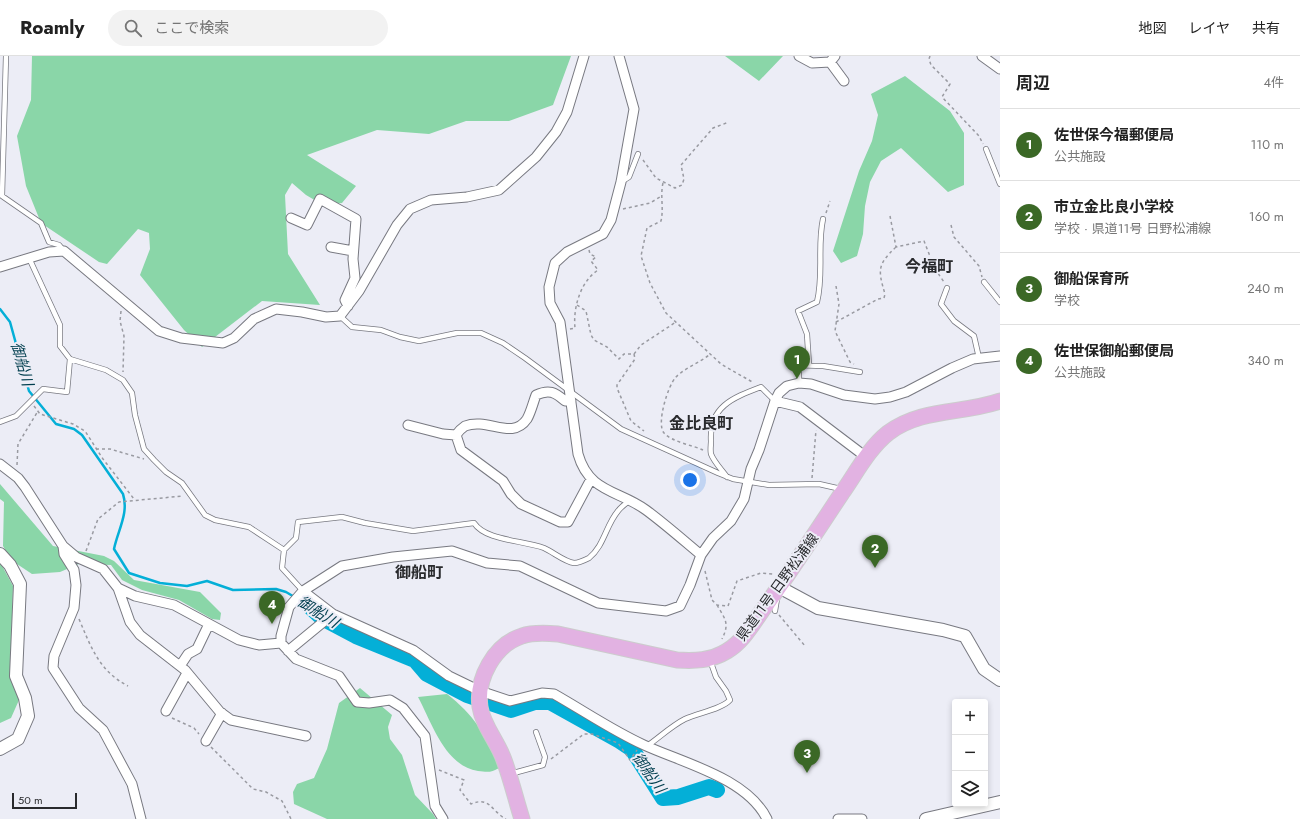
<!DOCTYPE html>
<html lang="ja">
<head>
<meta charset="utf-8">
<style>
  :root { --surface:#fff; --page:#f2f2f2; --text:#222; --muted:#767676; --line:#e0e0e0; --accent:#3b6826 }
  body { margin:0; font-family:Jost,"Noto Sans JP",sans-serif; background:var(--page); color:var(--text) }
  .controls { position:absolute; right:12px; bottom:12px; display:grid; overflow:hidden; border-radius:4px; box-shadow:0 2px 6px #0003 }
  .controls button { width:36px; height:36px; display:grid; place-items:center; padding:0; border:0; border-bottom:1px solid var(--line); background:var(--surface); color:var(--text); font:20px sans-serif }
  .scale { position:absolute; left:12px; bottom:10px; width:65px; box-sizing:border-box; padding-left:4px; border:2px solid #292a2d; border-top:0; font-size:11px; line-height:14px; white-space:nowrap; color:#292a2d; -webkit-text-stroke:3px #ecedf6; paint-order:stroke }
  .you { position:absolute; left:690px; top:424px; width:14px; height:14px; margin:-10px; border:3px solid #fff; border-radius:50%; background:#1a73e8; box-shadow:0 0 0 6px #1a73e833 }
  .badge { display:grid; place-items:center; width:26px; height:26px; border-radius:50%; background:var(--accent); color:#fff; font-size:13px; font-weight:700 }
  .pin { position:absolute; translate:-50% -33px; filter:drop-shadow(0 1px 2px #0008) }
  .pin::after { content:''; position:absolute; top:21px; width:14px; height:12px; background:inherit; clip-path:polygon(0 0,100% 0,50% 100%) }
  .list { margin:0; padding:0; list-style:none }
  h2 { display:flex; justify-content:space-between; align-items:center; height:52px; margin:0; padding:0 16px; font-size:17px }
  h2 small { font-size:13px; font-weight:400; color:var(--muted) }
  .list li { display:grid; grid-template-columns:26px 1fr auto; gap:12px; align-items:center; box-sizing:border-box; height:72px; padding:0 16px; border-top:1px solid var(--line) }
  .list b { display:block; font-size:15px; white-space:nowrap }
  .list p { margin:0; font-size:13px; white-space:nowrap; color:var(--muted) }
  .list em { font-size:13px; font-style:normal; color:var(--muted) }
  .icon { flex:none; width:22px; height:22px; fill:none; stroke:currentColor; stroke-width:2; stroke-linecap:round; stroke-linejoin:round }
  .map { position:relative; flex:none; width:1000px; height:763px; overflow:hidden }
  header { display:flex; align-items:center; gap:24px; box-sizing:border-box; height:56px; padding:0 20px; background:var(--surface); border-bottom:1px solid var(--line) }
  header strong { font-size:19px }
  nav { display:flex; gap:22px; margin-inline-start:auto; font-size:14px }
  .search { width:280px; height:36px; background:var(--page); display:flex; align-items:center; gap:10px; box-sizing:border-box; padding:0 14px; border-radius:22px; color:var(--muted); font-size:15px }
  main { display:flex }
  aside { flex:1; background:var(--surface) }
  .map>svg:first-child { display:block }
</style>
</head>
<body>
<header>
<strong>Roamly</strong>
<div class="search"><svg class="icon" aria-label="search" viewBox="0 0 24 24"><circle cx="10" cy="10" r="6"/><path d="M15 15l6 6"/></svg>ここで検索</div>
<nav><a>地図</a><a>レイヤ</a><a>共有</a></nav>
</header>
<main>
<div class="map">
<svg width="1000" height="763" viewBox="0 0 1000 763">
  <rect width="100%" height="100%" fill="#ecedf6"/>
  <path fill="#8ad6a8" d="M32 0H571L553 49 509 65H466L429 78 377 74 307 99 356 130 342 147 323 149 306 139 292 127 285 139 288 198 320 249 262 245 202 291 184 274 140 219 150 193 149 177 138 173 107 208 99 206 41 167 26 130 17 80 31 44Z
    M725 0H783L759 25Z
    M905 20 950 55 964 77V129L948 136 901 92 881 105 870 126 865 150 863 178 857 200 841 207 833 195 859 115 872 85 878 59 871 38Z
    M0 428 53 490 104 500 114 505 134 524 200 536 221 557 220 564 212 563 179 544 142 534 122 524 111 509 79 508 60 516 32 518 11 504 3 490 4 446 0 443Z
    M0 506 13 530 11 592 19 644 11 662 0 667Z
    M360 632 392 659 388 671 390 683 402 699 415 739 433 758 436 763H327L294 748 293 736 297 728 314 722 327 693 339 647Z
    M447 638C474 659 488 681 499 712 491 717 487 716 478 715 445 710 432 667 418 641Z"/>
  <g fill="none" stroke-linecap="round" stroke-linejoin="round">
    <path stroke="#04afd7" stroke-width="2.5" d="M0 253 10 266 29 335 56 368 74 373 82 379 123 438C129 457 118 474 114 493L129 517 160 527 187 530 207 525 233 534 276 533 286 536 308 549"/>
    <path stroke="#04afd7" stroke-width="16" d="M308 549 322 562 356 580 415 604 427 618 467 639 511 654 535 646H550L620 685 632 693 663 742 678 741 709 731 717 734"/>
    <defs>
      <path id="service" d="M6 0 2 140 41 167 49 186 59 189 64 195
        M986 93 1000 128
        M621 126 629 121 638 98
        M29 202 60 269V290L70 303 106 314 123 324 132 337 135 359 144 393 154 404 166 416 182 427 205 459 215 464 249 471 284 494 282 512 303 535
        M984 226 1000 246
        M947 232 941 248 954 265 974 280 979 302
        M340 260 352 271 381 274 400 281 419 285 457 277H481L503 287 525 302 621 373 718 417 733 423 769 429 819 428 841 433
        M809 309 807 278 798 255 817 246C824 218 817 190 823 163
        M799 327V317L795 309 823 310 860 316
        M0 366 16 360 43 333 67 336 70 303
        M727 421C722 414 714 406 711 398 710 394 711 389 711 385 709 351 732 342 761 331L775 345
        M284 494 296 482 298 466 342 461 365 467 413 475 474 467C486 485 523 484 544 492 553 496 565 506 574 507 579 507 585 504 589 502 604 490 606 469 618 455 621 451 625 448 629 445
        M775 555 777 543
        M647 690C659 682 671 670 685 663 698 657 722 653 730 644L726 635 716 621 710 604
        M510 718 543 709 545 701 536 676"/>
      <path id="minor" d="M619 0 634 53 621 126 611 164 603 178 567 196 555 207 549 231 550 247 560 266 578 398C589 437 619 434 646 454 665 468 683 484 701 499
        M799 0 812 7 830 6 835 0
        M982 0 1000 13
        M830 6 844 25
        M291 162 307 169 320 143 356 163 353 203 355 222 345 244 348 250
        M331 191 353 195
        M0 211 49 196 64 195 159 275 181 282 223 287 234 282 254 263 276 253 302 256 326 261 340 260 359 235 397 169 410 153 431 144 467 141 499 134 536 101 556 76 567 56 584 0
        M775 345 800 351 866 401
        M408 369 443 378 456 379 461 394 503 425 511 438 521 448 560 466H568L591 423
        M456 379C458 376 462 372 465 370 488 361 512 385 527 363 531 356 533 347 536 339 549 333 555 336 565 345H571
        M0 408 18 422 25 431 63 490 76 501 103 513 118 532 135 540 174 549 239 584 259 589 281 587
        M63 490 64 498 74 514 76 529 74 552 54 600 53 612 79 652 103 674 132 728 141 763
        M118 532 130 566 140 579 185 614 220 656 231 664 306 680
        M303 535 333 558 413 594 449 620 480 635 510 645 542 637 554 638C584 655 613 675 644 689 683 707 747 722 767 763
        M288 595 333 558
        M180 610 188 598 197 593 209 568
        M166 655 187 617
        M206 685 222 657
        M443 763 435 750 425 680 403 652 390 644 369 647 357 646 339 620 296 603 281 587V580L289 551 303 535 342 510 393 501 452 495 487 507 520 510 598 547 666 555 680 550 690 529 701 499 713 482 731 465 744 443 751 413 759 394 775 345 779 337 787 330 799 327 811 328 844 339 875 343 890 341 906 336 952 312 973 303 1000 300
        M838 763H862"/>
      <path id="tertiary" d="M0 498 10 509 20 528 16 620 25 642 28 660 18 683 0 693
        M779 531 818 552 943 574 965 580 984 613 1000 624
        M926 763 1000 746"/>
      <path id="primary" d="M522 763C516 744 511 723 504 704 498 686 483 670 480 651 476 623 494 589 522 580 533 576 547 577 558 578L677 604C694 605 711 605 727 595 743 586 753 567 764 552 791 515 816 476 842 437 856 417 869 392 888 377 921 352 963 358 1000 345"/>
    </defs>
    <use href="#service" stroke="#787981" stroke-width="6"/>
    <use href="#minor" stroke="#787981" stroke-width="11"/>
    <use href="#tertiary" stroke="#787981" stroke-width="14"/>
    <use href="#primary" stroke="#cccccd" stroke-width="17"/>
    <path stroke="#999aa1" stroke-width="1.5" stroke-dasharray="3 3" stroke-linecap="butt" d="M930 0 929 3 931 9 950 28 942 41 979 80 983 88
      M643 104 656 122 675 132 682 129 684 123 681 109 713 72 729 66
      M663 127C660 140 664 152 661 165L647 172 641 200 650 227 666 257 721 308 754 327
      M623 153 650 147 660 141
      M826 157 830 145
      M890 160 896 191 924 185 935 213 944 226
      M951 169 954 181 979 210 982 221
      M836 230 839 248 835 275 850 306 854 308
      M577 249 586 255 591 279 594 284 607 291 619 303 624 298H634L641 289 676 266
      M121 255 120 265 124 280 123 316
      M836 266 878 243 884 242 885 238C878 214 877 209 896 191
      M570 273 575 272C573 252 580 226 598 214L591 205 596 201 590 198 589 194
      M634 298 635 303 617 329V332L631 365 644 375
      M34 350 40 358 73 368 85 375 103 403 134 443
      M96 393H110L144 403
      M703 394C692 389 672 386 664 377 656 368 668 329 676 321 685 312 699 307 709 299
      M17 409 18 388 38 355
      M812 422 816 374
      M86 495 98 463 119 446 183 440
      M705 515 712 544 717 549 728 550 737 525 761 517 773 518
      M717 549C725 563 730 567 722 583
      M779 559 805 590
      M79 563C91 591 99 615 128 630
      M172 662 194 672 199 678
      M211 691 253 733 266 736 282 745 291 763
      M551 703 584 678H592L618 687 630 704 637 694
      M439 714 464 724 460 734 471 748C490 740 491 755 506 763"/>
    <use href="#service" stroke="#fff" stroke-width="4.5"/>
    <use href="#minor" stroke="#fff" stroke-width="9"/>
    <use href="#tertiary" stroke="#fff" stroke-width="12"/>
    <use href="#primary" stroke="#e2b2e2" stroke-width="15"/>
  </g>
  <g text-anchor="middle" stroke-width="4" stroke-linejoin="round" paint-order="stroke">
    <g font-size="14" fill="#292a2d" stroke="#ecedf6">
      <text transform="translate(777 531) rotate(-54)" y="5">県道11号 日野松浦線</text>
    </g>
    <g font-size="15" font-style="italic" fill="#003e4e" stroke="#ecedf6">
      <text transform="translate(22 308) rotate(74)" y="5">御船川</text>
      <text transform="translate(318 556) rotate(32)" y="5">御船川</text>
      <text transform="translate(649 717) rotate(55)" y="5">御船川</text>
    </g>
    <g font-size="16" font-weight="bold" fill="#292a2d" stroke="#ecedf6">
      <text x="929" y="216">今福町</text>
      <text x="701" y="373">金比良町</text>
      <text x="419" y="522">御船町</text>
    </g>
  </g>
</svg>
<div class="controls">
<button>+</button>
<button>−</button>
<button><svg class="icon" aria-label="layers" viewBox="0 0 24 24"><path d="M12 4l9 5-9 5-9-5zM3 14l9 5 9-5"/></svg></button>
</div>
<div class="scale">50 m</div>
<div class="you"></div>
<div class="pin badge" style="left:797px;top:323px">1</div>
<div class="pin badge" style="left:875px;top:512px">2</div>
<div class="pin badge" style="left:807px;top:717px">3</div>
<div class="pin badge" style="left:272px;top:568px">4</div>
</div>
<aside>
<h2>周辺<small>4件</small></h2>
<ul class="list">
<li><span class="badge">1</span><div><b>佐世保今福郵便局</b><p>公共施設</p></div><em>110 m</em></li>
<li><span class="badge">2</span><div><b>市立金比良小学校</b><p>学校 · 県道11号 日野松浦線</p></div><em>160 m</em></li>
<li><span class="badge">3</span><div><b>御船保育所</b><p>学校</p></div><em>240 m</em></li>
<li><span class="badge">4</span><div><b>佐世保御船郵便局</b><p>公共施設</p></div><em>340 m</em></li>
</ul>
</aside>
</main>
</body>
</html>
